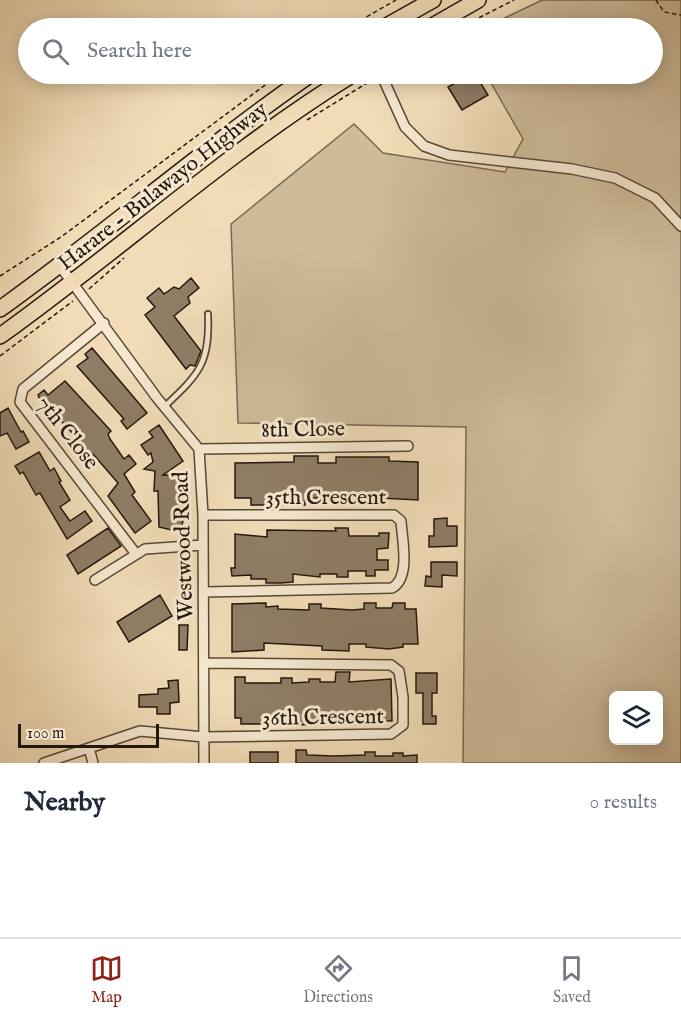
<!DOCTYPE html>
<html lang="en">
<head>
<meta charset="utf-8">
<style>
  :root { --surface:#fff; --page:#f2f2f3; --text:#1f2937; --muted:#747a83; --line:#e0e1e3; --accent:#8f2418 }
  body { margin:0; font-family:"IM FELL English",serif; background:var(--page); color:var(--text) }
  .controls { position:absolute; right:18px; bottom:18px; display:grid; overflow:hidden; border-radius:9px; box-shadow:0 3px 15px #0003 }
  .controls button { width:54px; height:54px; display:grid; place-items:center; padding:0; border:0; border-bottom:2px solid var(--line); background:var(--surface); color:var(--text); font:30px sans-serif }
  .scale { position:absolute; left:18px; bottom:15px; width:141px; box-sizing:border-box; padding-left:6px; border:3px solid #24170e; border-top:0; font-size:16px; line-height:21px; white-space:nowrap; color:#24170e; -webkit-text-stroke:4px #f6e8d0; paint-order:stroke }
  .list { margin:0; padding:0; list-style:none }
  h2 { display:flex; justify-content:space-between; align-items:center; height:78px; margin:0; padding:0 24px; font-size:26px }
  h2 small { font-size:20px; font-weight:400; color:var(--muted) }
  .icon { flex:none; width:33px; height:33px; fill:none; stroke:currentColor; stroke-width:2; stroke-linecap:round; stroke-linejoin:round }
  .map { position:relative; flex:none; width:681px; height:763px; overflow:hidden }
  .search { position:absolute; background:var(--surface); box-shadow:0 3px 15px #0003; left:18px; right:18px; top:18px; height:66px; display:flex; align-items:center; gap:15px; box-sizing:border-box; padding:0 21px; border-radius:33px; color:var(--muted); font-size:22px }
  .sheet { height:174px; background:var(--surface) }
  nav { display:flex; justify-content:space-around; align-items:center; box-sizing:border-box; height:84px; border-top:2px solid var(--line); background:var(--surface); font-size:16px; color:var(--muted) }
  nav a { display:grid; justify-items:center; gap:3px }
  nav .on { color:var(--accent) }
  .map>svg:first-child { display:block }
</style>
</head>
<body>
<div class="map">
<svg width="681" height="763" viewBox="0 0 681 763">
  <rect width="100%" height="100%" fill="#f1dcb7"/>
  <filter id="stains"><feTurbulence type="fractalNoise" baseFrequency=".00333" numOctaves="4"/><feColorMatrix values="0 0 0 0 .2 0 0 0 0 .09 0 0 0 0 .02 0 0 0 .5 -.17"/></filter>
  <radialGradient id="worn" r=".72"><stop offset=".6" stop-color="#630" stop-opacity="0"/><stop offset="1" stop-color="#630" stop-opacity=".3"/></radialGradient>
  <path fill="#cebb9a" stroke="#796954" stroke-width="1.5" fill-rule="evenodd" d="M542 0H681V763H463L466 427 238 423 231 224 354 124 383 153 505 172 523 139 486 74H652V28H484ZM614 696H658V740H614Z"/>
  <path fill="#8f7d66" stroke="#24170e" stroke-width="1.5" d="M471 74H475L488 95 462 110 448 87Z
    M191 278 199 288 188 297 190 303 174 316 201 351 195 366 190 365 186 369 145 315 155 307 147 298 159 288 164 294 174 287 179 289Z
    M92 348 147 413 127 429 121 421 124 419 77 366 88 358 85 354Z
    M65 381 111 431 108 434 110 439 124 459 129 455 136 464 124 474 135 492 132 495 151 521 135 533 108 496 118 483 93 454 87 458 71 437 74 435 61 421 58 423 40 400 38 395 44 390 48 395Z
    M8 408 21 432 23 431 29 442 16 449 7 433 0 436V413Z
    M159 425 183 461 163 475H181L183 521 180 532 159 527 158 491H154L155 471 144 469 153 462 151 453 148 455 141 445 153 437 149 432Z
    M39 452 50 471 54 468 61 481 59 482 70 500 60 507 70 521 85 511 92 521 67 539 40 493 36 495 23 472 20 474 15 466Z
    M294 456H318V463H336V457H389V461L418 462V500L361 497V501L337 503 322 502V498H305V505H251V498H235V463L294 462Z
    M447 518V526H457V546L429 547V536H434V519Z
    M108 528 121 546 78 574 67 555Z
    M335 528H348L349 536H379V533H389L388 548 377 549V560H388V570H375V576H366V571H348V577H337V574H320V577L293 574V582L281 583H266V579H251V575L232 576 231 568H235V534L267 537V530L336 531Z
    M431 562H457V576L442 575V587L425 586 426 576 431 577Z
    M160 595 172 616 129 642 117 622Z
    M266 603V607L278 606V609L309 610V604H321V608L352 610 364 609V603H376V608H392L393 603H405V609H416L418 644H403V647L389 649 366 647V644H349V651L322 650V646L264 643V650L232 652V604Z
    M179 625H188L187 650H179Z
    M336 672H350L349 682 391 679 392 721 362 720V723L335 721 334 724 294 725 295 719 279 718 278 724H241V718H235V677H245V683H281V678H292V683L309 682V679H320V682H335Z
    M416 673H437V693H432V716H436V724H423V693H416Z
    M178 680 179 702 170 703V714H157V707H139V695L158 694V689L169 688 168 681Z
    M296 750H306L307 755 334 756 365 755V752H375V756H393V753H403V756L417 755V763H296Z
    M250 752H278V763H250Z"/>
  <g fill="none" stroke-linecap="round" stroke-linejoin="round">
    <defs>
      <path id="service" d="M164 407C199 374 210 364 208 314"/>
      <path id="minor" d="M381 74 405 127 424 146 449 155 572 169 615 178 655 198 681 226
        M60 266 157 398 199 449 203 515 204 763
        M104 323 23 389 20 402 136 554
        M199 449 408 446
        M203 515H394L401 521C402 539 411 578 392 588L203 592
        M95 580 145 549 203 545
        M89 748 93 763
        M44 763 140 731 204 737 391 734 403 725V697L399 671 391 665 204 663"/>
      <path id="trunk" d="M383 28 433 0
        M429 28 478 0
        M0 309C106 233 204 148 311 74
        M0 336C119 251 228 151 353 74"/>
    </defs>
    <use href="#service" stroke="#574838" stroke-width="8"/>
    <use href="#minor" stroke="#574838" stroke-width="12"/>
    <use href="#trunk" stroke="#24170e" stroke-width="18"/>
    <path stroke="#24170e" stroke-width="1.5" stroke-dasharray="4.5 3" stroke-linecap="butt" d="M656 0 664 12 681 15
      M347 28 396 0
      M459 28 514 0
      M307 120 372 80
      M0 276 61 237 280 74
      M89 289 124 258
      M0 356 73 301"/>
    <use href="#service" stroke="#f6e8d0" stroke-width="4.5"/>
    <use href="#minor" stroke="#f6e8d0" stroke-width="9"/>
    <use href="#trunk" stroke="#f1dcb7" stroke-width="15"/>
  </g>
  <g text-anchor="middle" stroke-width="6" stroke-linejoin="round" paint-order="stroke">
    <g font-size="22" fill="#24170e" stroke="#f6e8d0">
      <text transform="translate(162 185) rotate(-38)" y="8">Harare - Bulawayo Highway</text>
      <text transform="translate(303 428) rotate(-1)" y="8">8th Close</text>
      <text transform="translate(69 432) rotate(52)" y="8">7th Close</text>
      <text x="326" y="504">35th Crescent</text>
      <text transform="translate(182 546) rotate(-92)" y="8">Westwood Road</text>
      <text transform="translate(323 716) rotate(-1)" y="8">36th Crescent</text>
    </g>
  </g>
  <rect width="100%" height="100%" filter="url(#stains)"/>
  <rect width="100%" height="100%" fill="url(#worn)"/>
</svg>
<div class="controls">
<button><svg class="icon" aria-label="layers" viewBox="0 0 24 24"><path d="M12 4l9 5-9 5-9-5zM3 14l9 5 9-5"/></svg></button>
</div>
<div class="scale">100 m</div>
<div class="search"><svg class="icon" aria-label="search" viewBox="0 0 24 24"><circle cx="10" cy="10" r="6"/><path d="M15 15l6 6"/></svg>Search here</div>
</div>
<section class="sheet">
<h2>Nearby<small>0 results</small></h2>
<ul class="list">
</ul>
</section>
<nav>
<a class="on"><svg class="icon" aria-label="map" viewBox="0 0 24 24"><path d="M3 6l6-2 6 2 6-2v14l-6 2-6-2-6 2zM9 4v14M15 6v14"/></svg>Map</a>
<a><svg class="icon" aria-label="directions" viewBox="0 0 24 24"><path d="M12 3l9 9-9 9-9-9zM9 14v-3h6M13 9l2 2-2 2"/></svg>Directions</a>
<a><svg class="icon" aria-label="saved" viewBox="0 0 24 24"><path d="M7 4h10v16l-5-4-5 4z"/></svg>Saved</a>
</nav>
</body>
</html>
